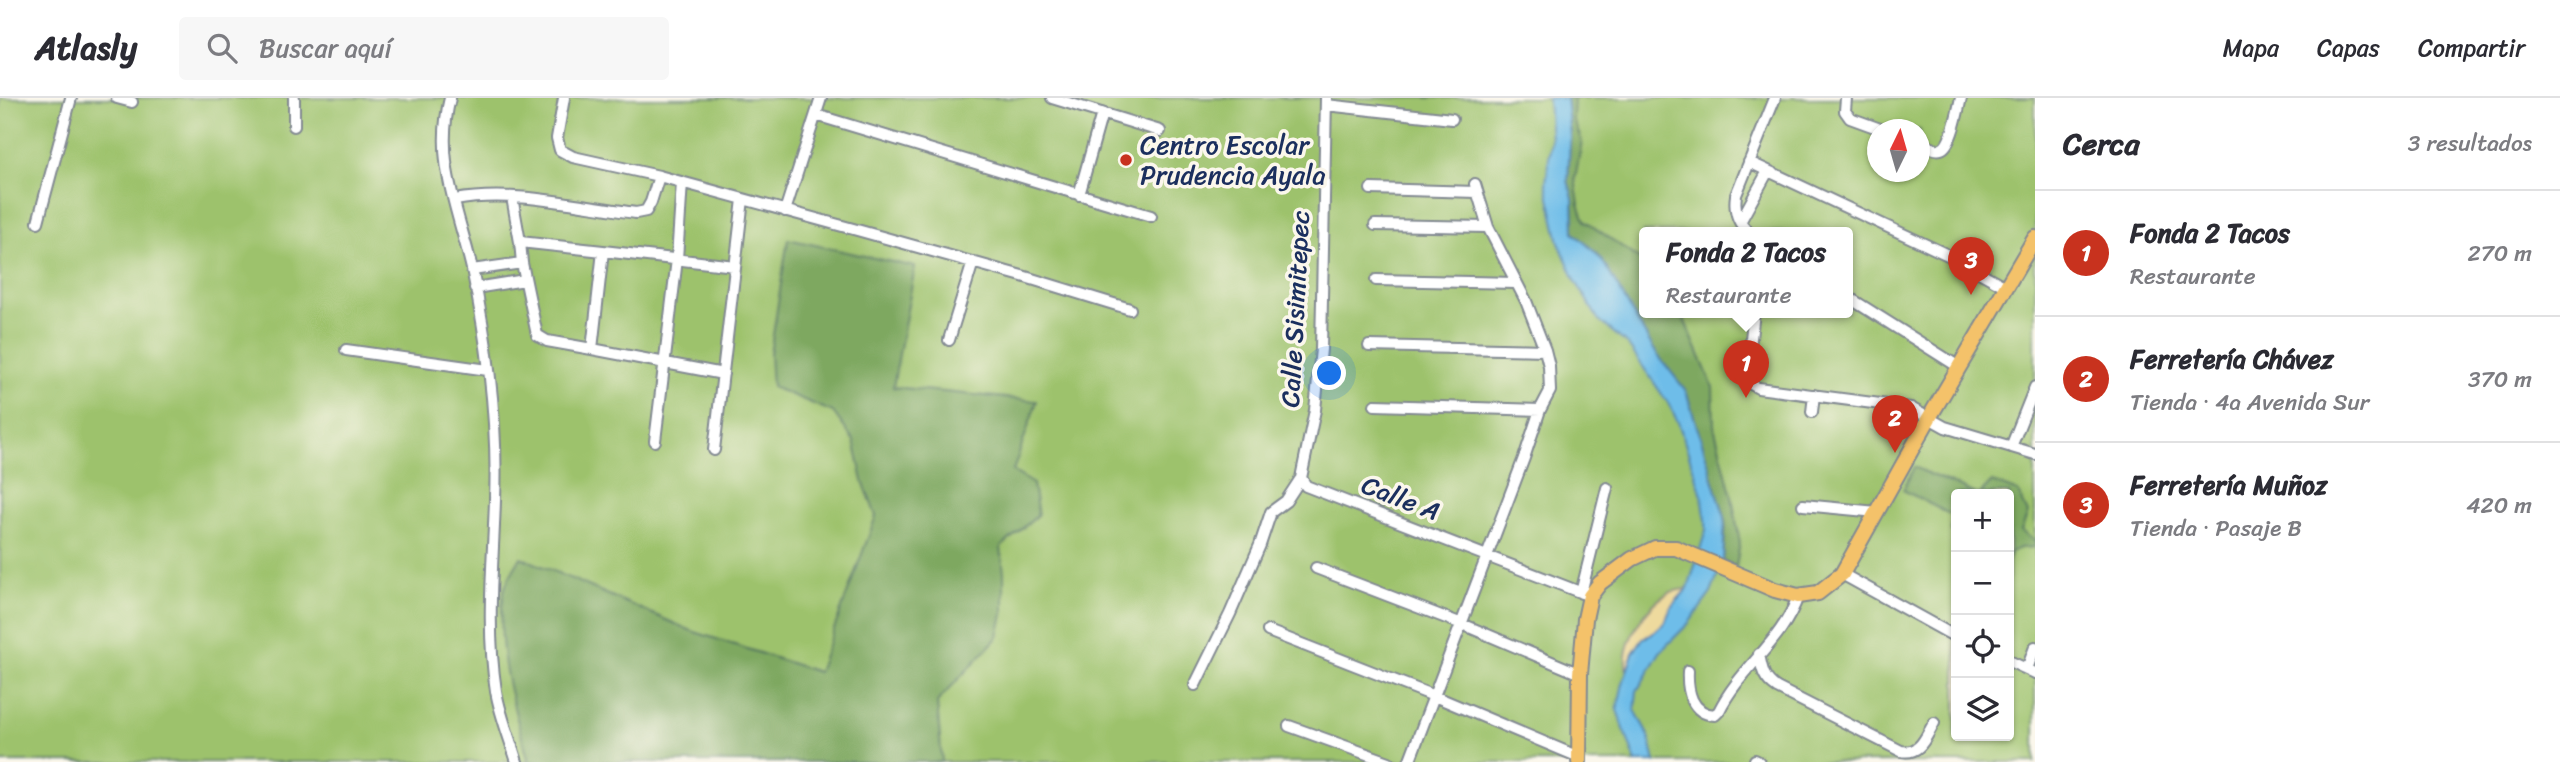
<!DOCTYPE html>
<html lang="es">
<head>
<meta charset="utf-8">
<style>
  :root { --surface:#fff; --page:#f7f7f7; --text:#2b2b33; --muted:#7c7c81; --line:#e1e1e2; --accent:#c8321e }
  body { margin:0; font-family:Sriracha,sans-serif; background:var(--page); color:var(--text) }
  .controls { position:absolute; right:21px; bottom:21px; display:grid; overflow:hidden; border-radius:7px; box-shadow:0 2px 5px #0004 }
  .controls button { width:63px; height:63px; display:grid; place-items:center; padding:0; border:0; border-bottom:2px solid var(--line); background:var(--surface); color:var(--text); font:35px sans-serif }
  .compass { position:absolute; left:1867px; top:21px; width:63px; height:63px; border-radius:50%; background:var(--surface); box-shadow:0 2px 5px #0004; rotate:5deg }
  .you { position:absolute; left:1330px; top:276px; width:24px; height:24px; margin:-18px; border:5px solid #fff; border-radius:50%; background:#1a73e8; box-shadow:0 0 0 10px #1a73e833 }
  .badge { display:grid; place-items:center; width:46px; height:46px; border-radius:50%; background:var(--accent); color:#fff; font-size:23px; font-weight:700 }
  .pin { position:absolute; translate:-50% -58px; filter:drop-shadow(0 2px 4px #0008) }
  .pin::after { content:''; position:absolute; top:37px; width:24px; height:21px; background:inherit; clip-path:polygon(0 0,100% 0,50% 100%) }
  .popup { position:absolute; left:1639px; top:129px; width:214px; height:91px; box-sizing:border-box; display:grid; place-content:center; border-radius:7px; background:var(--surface); filter:drop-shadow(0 2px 5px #0005); font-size:23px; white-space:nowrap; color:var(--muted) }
  .popup b { font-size:26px; color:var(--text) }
  .popup::after { content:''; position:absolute; left:50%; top:100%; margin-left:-14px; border:14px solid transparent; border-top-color:var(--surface) }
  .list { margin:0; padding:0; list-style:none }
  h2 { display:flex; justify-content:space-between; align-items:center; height:91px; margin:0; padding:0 28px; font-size:30px }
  h2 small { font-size:23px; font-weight:400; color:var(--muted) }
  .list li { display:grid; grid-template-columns:46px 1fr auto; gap:21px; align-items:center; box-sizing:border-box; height:126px; padding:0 28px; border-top:2px solid var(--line) }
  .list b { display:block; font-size:26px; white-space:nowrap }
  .list p { margin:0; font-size:23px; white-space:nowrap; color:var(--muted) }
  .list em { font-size:23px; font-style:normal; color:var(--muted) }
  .icon { flex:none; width:38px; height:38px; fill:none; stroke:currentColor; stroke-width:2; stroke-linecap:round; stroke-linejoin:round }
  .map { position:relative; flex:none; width:2035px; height:664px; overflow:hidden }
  header { display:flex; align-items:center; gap:42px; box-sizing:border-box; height:98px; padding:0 35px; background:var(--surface); border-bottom:2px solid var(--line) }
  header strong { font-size:33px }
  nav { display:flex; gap:38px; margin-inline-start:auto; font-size:24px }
  .search { width:490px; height:63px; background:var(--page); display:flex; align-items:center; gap:18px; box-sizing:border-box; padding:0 24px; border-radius:7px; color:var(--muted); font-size:26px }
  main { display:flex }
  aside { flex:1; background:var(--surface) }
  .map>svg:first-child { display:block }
</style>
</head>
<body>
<header>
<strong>Atlasly</strong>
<div class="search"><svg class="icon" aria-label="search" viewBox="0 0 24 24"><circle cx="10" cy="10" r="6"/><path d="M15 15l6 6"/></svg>Buscar aquí</div>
<nav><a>Mapa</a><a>Capas</a><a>Compartir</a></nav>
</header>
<main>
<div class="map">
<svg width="2035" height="664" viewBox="0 0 2035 664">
  <rect width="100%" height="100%" fill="#fbf7ec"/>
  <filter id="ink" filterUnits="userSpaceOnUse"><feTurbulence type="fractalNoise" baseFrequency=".0143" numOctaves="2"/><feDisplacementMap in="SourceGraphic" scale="14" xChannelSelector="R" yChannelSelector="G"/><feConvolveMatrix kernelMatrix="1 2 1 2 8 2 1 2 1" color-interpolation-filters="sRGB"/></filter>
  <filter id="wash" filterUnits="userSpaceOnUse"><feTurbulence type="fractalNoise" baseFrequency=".00686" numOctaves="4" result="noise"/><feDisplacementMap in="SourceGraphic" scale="28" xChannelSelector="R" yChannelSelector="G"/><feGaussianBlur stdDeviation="1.57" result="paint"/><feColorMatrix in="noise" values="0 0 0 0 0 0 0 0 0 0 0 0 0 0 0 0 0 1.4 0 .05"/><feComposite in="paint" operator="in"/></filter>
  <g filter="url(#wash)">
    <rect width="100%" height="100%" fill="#ebe5c7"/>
    <path fill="#9dc26c" stroke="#5c7865" stroke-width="2" fill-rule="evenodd" d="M0 0H2035V664H0ZM1878 32H1920V74H1878ZM1644 134H1848V214H1644ZM1956 396H2009V638H1956Z"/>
    <path fill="#7ea860" stroke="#4c6c5f" stroke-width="2" d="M1566 0H1574L1573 21 1582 43 1575 81 1579 106 1585 123 1644 164V214H1681L1713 289 1714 328 1732 399 1740 445 1736 469 1723 463 1726 423 1686 293 1656 255 1597 156 1574 135 1573 100 1568 83 1570 38Z
      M788 141 915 169 893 289 1037 303 1013 373 1033 386 1038 417 1001 449 1004 475V512L998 539 937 604 942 664H529C514 610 494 550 504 493 506 482 516 469 521 459L692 533 818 574 876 418 863 383 854 343 833 314 772 289 770 256Z
      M1914 369 1976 396H1956V436L1951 433 1953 418 1903 392Z
      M1992 384 2018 394 2028 415 2021 433 2035 443V449L2020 450 2011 454 2009 463V396H1980Z"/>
    <path fill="#eeda9e" stroke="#84847e" stroke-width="2" d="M1688 490 1671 509 1665 524 1633 555 1627 573C1620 547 1646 505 1671 494 1676 492 1682 492 1688 490Z"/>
    <path fill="#6ebde9" stroke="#4476a4" stroke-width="2" d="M1548 0H1566L1570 38 1568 83 1573 100 1574 135 1595 154 1605 167 1656 255 1686 293 1725 420 1723 463 1711 495 1689 525 1660 554 1637 593 1635 612 1649 638 1655 664H1636L1617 612 1623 585 1633 555 1643 540 1651 537 1665 524 1671 509 1688 490 1706 432V422L1701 394 1678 324 1668 305 1628 247 1598 221 1575 182 1559 145 1546 85 1551 42Z"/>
  </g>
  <g filter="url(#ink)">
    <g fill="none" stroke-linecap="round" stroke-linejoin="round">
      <defs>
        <path id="minor" d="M117 0 132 4
          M294 0V28
          M450 0C434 63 458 110 472 171 488 246 498 326 495 402 493 467 486 529 496 593 500 617 510 641 517 664
          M564 0 557 40 560 52 573 59 659 78 857 132 1022 178 1130 211
          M1052 0 1160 33
          M1846 0 1845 13 1850 20 1883 32
          M1326 7 1452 21
          M816 17 1151 118
          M1920 45C1926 47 1934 53 1941 51 1952 48 1958 11 1961 0
          M1749 64 1950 158 2006 189
          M1371 91 1477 94
          M1079 97 1102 15
          M512 99 520 144
          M455 102C512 91 579 108 636 115L646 113 651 104 659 78
          M785 113 821 0
          M38 124 71 0
          M1740 124 1768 73
          M1375 127 1488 129
          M1748 134C1737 124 1734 111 1736 97L1775 0
          M520 144 603 153 592 251 547 243 537 237 522 165Z
          M603 153 735 168
          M472 172 522 165
          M1376 182 1516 185
          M475 190 525 182
          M1848 199 1959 269
          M1754 214 1747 276 1749 285 1758 290 1911 310 1945 329 2035 356
          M949 242 973 164
          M1369 248 1545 252
          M592 251 723 276
          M346 252 488 272
          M1375 307 1540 312
          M1812 314 1814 297
          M655 343 677 161 682 84
          M2011 349 2035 289
          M714 352 743 101
          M1301 380 1306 388 1590 498
          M1803 407 1877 414
          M1316 470 1462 526 1580 576
          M1842 476 1956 539
          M1581 495 1607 390
          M1268 533 1434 598 1579 659
          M1759 556C1762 571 1763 581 1777 590L1901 653C1920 657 1925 640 1934 625
          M2009 563 2035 575
          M2027 571 2035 549
          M1688 573C1687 592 1691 616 1715 617L1719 613C1741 569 1783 543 1798 498
          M1195 587 1230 516 1260 447 1271 414 1286 403 1301 380 1315 312 1321 251 1326 0
          M1289 628 1389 664
          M1755 662 1759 664
          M1409 664 1524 360 1540 312 1550 293 1549 268 1545 252 1526 203 1488 129 1475 86"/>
        <path id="major" d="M1579 664 1580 576 1585 521 1590 498 1600 485 1632 461 1655 450H1676L1775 492 1798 498 1818 495 1842 476 1929 320 2035 140"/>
      </defs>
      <use href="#minor" stroke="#838a92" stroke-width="14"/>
      <use href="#major" stroke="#838a92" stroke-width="18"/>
      <use href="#minor" stroke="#fff" stroke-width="10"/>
      <use href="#major" stroke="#f4c26a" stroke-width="14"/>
    </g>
  </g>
  <circle fill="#c8321e" stroke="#fbf7ec" stroke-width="2.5" cx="1126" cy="62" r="7"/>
  <g text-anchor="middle" stroke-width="7" stroke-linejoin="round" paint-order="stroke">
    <g font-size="26" fill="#1b2f5e" stroke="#fbf7ec" text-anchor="start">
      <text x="1140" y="56">Centro Escolar<tspan x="1140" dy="30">Prudencia Ayala</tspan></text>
    </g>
    <g font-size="26" fill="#1b2f5e" stroke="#fbf7ec">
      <text transform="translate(1295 211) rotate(-87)" y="9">Calle Sisimitepec</text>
      <text transform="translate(1401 400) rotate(21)" y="9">Calle A</text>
    </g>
  </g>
</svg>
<div class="controls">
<button>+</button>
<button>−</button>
<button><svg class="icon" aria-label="locate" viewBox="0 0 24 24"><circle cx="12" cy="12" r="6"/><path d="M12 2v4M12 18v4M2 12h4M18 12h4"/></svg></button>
<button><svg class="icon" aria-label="layers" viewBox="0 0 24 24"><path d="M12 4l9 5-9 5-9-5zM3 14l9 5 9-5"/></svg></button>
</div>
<svg class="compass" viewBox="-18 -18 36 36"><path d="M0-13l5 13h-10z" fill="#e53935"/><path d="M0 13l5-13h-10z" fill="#7c7c81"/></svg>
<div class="you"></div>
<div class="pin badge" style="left:1746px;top:300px">1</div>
<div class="popup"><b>Fonda 2 Tacos</b>Restaurante</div>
<div class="pin badge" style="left:1895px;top:355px">2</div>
<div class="pin badge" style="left:1971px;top:197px">3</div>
</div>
<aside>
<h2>Cerca<small>3 resultados</small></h2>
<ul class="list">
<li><span class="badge">1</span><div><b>Fonda 2 Tacos</b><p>Restaurante</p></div><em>270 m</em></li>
<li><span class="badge">2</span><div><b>Ferretería Chávez</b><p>Tienda · 4a Avenida Sur</p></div><em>370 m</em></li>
<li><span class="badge">3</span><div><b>Ferretería Muñoz</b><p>Tienda · Pasaje B</p></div><em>420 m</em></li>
</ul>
</aside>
</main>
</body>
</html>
